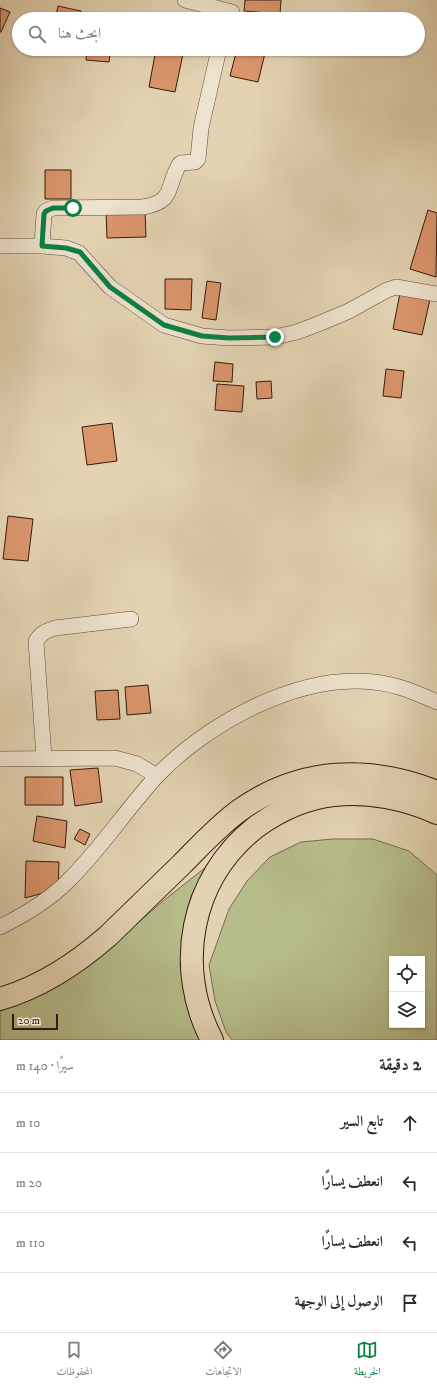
<!DOCTYPE html>
<html lang="ar">
<head>
<meta charset="utf-8">
<style>
  :root { --surface:#fff; --page:#f7f7f7; --text:#2b2b33; --muted:#7c7c81; --line:#e1e1e2; --accent:#0b8043 }
  body { margin:0; font-family:"IM FELL DW Pica",Amiri,serif; background:var(--page); color:var(--text); direction:rtl }
  .controls { position:absolute; right:12px; bottom:12px; display:grid; overflow:hidden; border-radius:0px; box-shadow:0 1px 3px #0004 }
  .controls button { width:36px; height:36px; display:grid; place-items:center; padding:0; border:0; border-bottom:1px solid var(--line); background:var(--surface); color:var(--text); font:20px sans-serif }
  .scale { position:absolute; left:12px; bottom:10px; width:46px; box-sizing:border-box; padding-left:4px; border:2px solid #351b0f; border-top:0; font-size:11px; line-height:14px; white-space:nowrap; color:#351b0f; -webkit-text-stroke:3px #ede2cd; paint-order:stroke }
  .stop { position:absolute; width:12px; height:12px; margin:-9px; border:3px solid #0b8043; border-radius:50%; background:#fff }
  .stop.end { background:#0b8043; border-color:#fff; box-shadow:0 1px 4px #0008 }
  .list { margin:0; padding:0; list-style:none }
  h2 { display:flex; justify-content:space-between; align-items:center; height:52px; margin:0; padding:0 16px; font-size:17px }
  h2 small { font-size:13px; font-weight:400; color:var(--muted) }
  .list li { display:grid; grid-template-columns:26px 1fr auto; gap:12px; align-items:center; box-sizing:border-box; height:60px; padding:0 16px; border-top:1px solid var(--line) }
  .list b { display:block; font-size:15px; white-space:nowrap }
  .list em { font-size:13px; font-style:normal; color:var(--muted) }
  .icon { flex:none; width:22px; height:22px; fill:none; stroke:currentColor; stroke-width:2; stroke-linecap:round; stroke-linejoin:round }
  .map { position:relative; flex:none; width:437px; height:1040px; overflow:hidden; direction:ltr }
  .search { position:absolute; background:var(--surface); box-shadow:0 1px 3px #0004; left:12px; right:12px; top:12px; height:44px; display:flex; align-items:center; gap:10px; box-sizing:border-box; padding:0 14px; border-radius:22px; color:var(--muted); font-size:15px }
  .sheet { height:292px; background:var(--surface) }
  nav { display:flex; justify-content:space-around; align-items:center; box-sizing:border-box; height:56px; border-top:1px solid var(--line); background:var(--surface); font-size:11px; color:var(--muted) }
  nav a { display:grid; justify-items:center; gap:2px }
  nav .on { color:var(--accent) }
  .map>svg:first-child { display:block }
</style>
</head>
<body>
<div class="map">
<svg width="437" height="1040" viewBox="0 0 437 1040">
  <rect width="100%" height="100%" fill="#e3d3b2"/>
  <filter id="stains"><feTurbulence type="fractalNoise" baseFrequency=".005" numOctaves="4"/><feColorMatrix values="0 0 0 0 .2 0 0 0 0 .09 0 0 0 0 .02 0 0 0 .5 -.17"/></filter>
  <radialGradient id="worn" r=".72"><stop offset=".6" stop-color="#630" stop-opacity="0"/><stop offset="1" stop-color="#630" stop-opacity=".3"/></radialGradient>
  <path fill="#b6bc8a" stroke="#766c4c" fill-rule="evenodd" d="M333 839H373L409 851 437 875V1040H232L226 1032 215 1001 209 965 229 909 247 881 270 857 301 842ZM392 959H422V1025H392Z
    M206 867 191 896 184 924 180 965 184 993 205 1040H0V1008L100 956 163 901Z"/>
  <path fill="#da956b" stroke="#351b0f" d="M245 0H281L280 14 244 11Z
    M58 6 81 11 79 19H55Z
    M0 8 10 12 1 32H0Z
    M87 49H111L109 62 86 60Z
    M156 49H184L175 92 149 87Z
    M237 49H266L258 82 230 76Z
    M45 170H71V199H45Z
    M145 209 146 237 107 238 106 211Z
    M428 210 437 213 436 277 410 269Z
    M165 279H192L191 310 165 309Z
    M207 281 221 283 216 320 202 318Z
    M400 293 430 299 422 335 393 329Z
    M215 362 233 364 232 382 213 381Z
    M386 369 404 371 401 398 383 396Z
    M271 381 272 398 257 399 256 382Z
    M217 384 244 386 242 412 215 410Z
    M112 423 117 461 87 465 82 427Z
    M8 516 33 519 28 561 3 559Z
    M148 685 151 713 127 715 125 687Z
    M118 690 120 719 97 720 95 691Z
    M98 768 102 802 75 806 70 770Z
    M25 777H63V805H25Z
    M37 816 67 821 65 848 33 841Z
    M80 829 90 834 85 845 74 839Z
    M26 861 59 862 58 889 25 898Z"/>
  <g fill="none" stroke-linecap="round" stroke-linejoin="round">
    <defs>
      <path id="minor" d="M185 0 232 12
        M0 246H42L66 248 79 253 110 287 164 325 202 336 229 338 275 337 297 332 318 324 349 311 387 290 396 287 437 294
        M42 246 44 214 46 211 53 208 143 207C175 202 166 187 179 165L181 163 195 162 198 159 201 128 219 49
        M44 758 36 641C41 633 46 631 55 628L131 619
        M0 759 115 758 137 764 157 776
        M0 927C24 915 48 901 67 882 100 850 125 811 156 777 206 724 298 673 374 682 396 684 417 693 437 702"/>
      <path id="trunk" d="M0 999C41 987 76 964 108 936 133 912 157 888 182 864 201 845 219 825 240 810 301 767 370 765 437 792
        M212 1040C174 967 190 879 256 827 278 811 306 798 334 795 368 791 406 799 437 813"/>
    </defs>
    <use href="#minor" stroke="#604938" stroke-width="16"/>
    <use href="#trunk" stroke="#351b0f" stroke-width="24"/>
    <use href="#minor" stroke="#ede2cd" stroke-width="15"/>
    <use href="#trunk" stroke="#e3d3b2" stroke-width="22"/>
  </g>
  <g fill="none" stroke-linecap="round" stroke-linejoin="round">
    <path stroke="#0b8043" stroke-width="5" d="M73 208H53L46 211 44 214 42 246 66 248 80 252 110 287 164 325 202 336 229 338 275 337"/>
  </g>
  <rect width="100%" height="100%" filter="url(#stains)"/>
  <rect width="100%" height="100%" fill="url(#worn)"/>
</svg>
<div class="controls">
<button><svg class="icon" aria-label="locate" viewBox="0 0 24 24"><circle cx="12" cy="12" r="6"/><path d="M12 2v4M12 18v4M2 12h4M18 12h4"/></svg></button>
<button><svg class="icon" aria-label="layers" viewBox="0 0 24 24"><path d="M12 4l9 5-9 5-9-5zM3 14l9 5 9-5"/></svg></button>
</div>
<div class="scale">20 m</div>
<div class="stop" style="left:73px;top:208px"></div>
<div class="stop end" style="left:275px;top:337px"></div>
<div class="search"><svg class="icon" aria-label="search" viewBox="0 0 24 24"><circle cx="10" cy="10" r="6"/><path d="M15 15l6 6"/></svg>ابحث هنا</div>
</div>
<section class="sheet">
<h2>2 دقيقة<small>سيرًا · 140 m</small></h2>
<ul class="list">
<li><svg class="icon" aria-label="ahead" viewBox="0 0 24 24"><path d="M12 20V5M6 11l6-6 6 6"/></svg><div><b>تابع السير</b></div><em>10 m</em></li>
<li><svg class="icon" aria-label="left" viewBox="0 0 24 24"><path d="M17 20v-9H6M10 6l-5 5 5 5"/></svg><div><b>انعطف يسارًا</b></div><em>20 m</em></li>
<li><svg class="icon" aria-label="left" viewBox="0 0 24 24"><path d="M17 20v-9H6M10 6l-5 5 5 5"/></svg><div><b>انعطف يسارًا</b></div><em>110 m</em></li>
<li><svg class="icon" aria-label="arrive" viewBox="0 0 24 24"><path d="M6 21V4h12l-3 4 3 4H6"/></svg><div><b>الوصول إلى الوجهة</b></div></li>
</ul>
</section>
<nav>
<a class="on"><svg class="icon" aria-label="map" viewBox="0 0 24 24"><path d="M3 6l6-2 6 2 6-2v14l-6 2-6-2-6 2zM9 4v14M15 6v14"/></svg>الخريطة</a>
<a><svg class="icon" aria-label="directions" viewBox="0 0 24 24"><path d="M12 3l9 9-9 9-9-9zM9 14v-3h6M13 9l2 2-2 2"/></svg>الاتجاهات</a>
<a><svg class="icon" aria-label="saved" viewBox="0 0 24 24"><path d="M7 4h10v16l-5-4-5 4z"/></svg>المحفوظات</a>
</nav>
</body>
</html>
